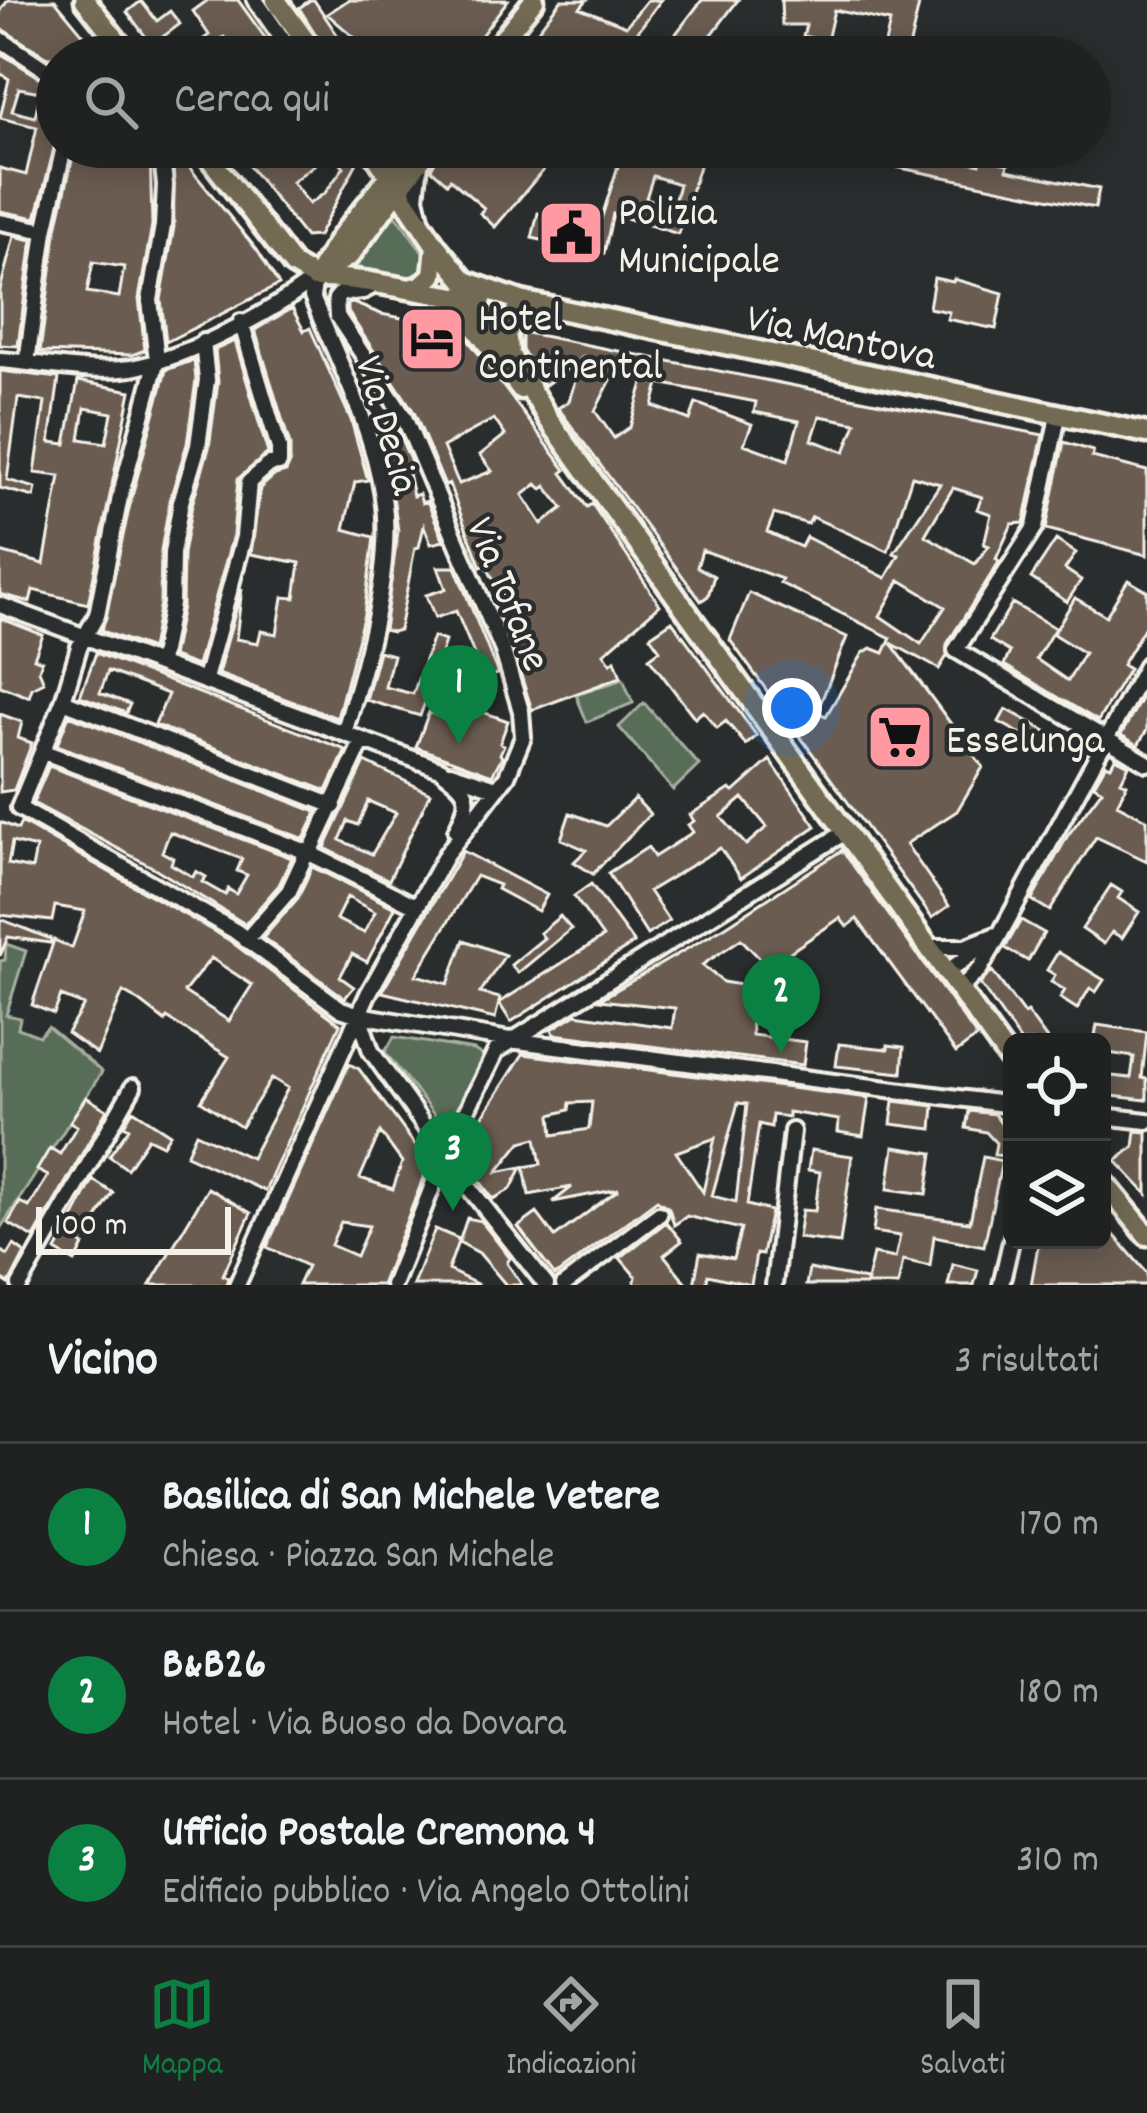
<!DOCTYPE html>
<html lang="it">
<head>
<meta charset="utf-8">
<style>
  :root { --surface:#202222; --page:#282a2a; --text:#f1f3f6; --muted:#a2a4a5; --line:#3d3f40; --accent:#0b8043 }
  body { margin:0; font-family:Dekko,sans-serif; background:var(--page); color:var(--text) }
  .controls { position:absolute; right:36px; bottom:36px; display:grid; overflow:hidden; border-radius:18px; box-shadow:0 6px 30px #0003 }
  .controls button { width:108px; height:108px; display:grid; place-items:center; padding:0; border:0; border-bottom:3px solid var(--line); background:var(--surface); color:var(--text); font:60px sans-serif }
  .scale { position:absolute; left:36px; bottom:30px; width:195px; box-sizing:border-box; padding-left:12px; border:6px solid #f4f1e8; border-top:0; font-size:33px; line-height:42px; white-space:nowrap; color:#f4f1e8; -webkit-text-stroke:9px #2a2d2e; paint-order:stroke }
  .you { position:absolute; left:792px; top:708px; width:42px; height:42px; margin:-30px; border:9px solid #fff; border-radius:50%; background:#1a73e8; box-shadow:0 0 0 18px #1a73e833 }
  .badge { display:grid; place-items:center; width:78px; height:78px; border-radius:50%; background:var(--accent); color:#fff; font-size:39px; font-weight:700 }
  .pin { position:absolute; translate:-50% -99px; filter:drop-shadow(0 3px 6px #0008) }
  .pin::after { content:''; position:absolute; top:63px; width:42px; height:36px; background:inherit; clip-path:polygon(0 0,100% 0,50% 100%) }
  .list { margin:0; padding:0; list-style:none }
  h2 { display:flex; justify-content:space-between; align-items:center; height:156px; margin:0; padding:0 48px; font-size:51px }
  h2 small { font-size:39px; font-weight:400; color:var(--muted) }
  .list li { display:grid; grid-template-columns:78px 1fr auto; gap:36px; align-items:center; box-sizing:border-box; height:168px; padding:0 48px; border-top:3px solid var(--line) }
  .list b { display:block; font-size:45px; white-space:nowrap }
  .list p { margin:0; font-size:39px; white-space:nowrap; color:var(--muted) }
  .list em { font-size:39px; font-style:normal; color:var(--muted) }
  .icon { flex:none; width:66px; height:66px; fill:none; stroke:currentColor; stroke-width:2; stroke-linecap:round; stroke-linejoin:round }
  .map { position:relative; flex:none; width:1147px; height:1285px; overflow:hidden }
  .search { position:absolute; background:var(--surface); box-shadow:0 6px 30px #0003; left:36px; right:36px; top:36px; height:132px; display:flex; align-items:center; gap:30px; box-sizing:border-box; padding:0 42px; border-radius:66px; color:var(--muted); font-size:45px }
  .sheet { height:660px; background:var(--surface) }
  nav { display:flex; justify-content:space-around; align-items:center; box-sizing:border-box; height:168px; border-top:3px solid var(--line); background:var(--surface); font-size:33px; color:var(--muted) }
  nav a { display:grid; justify-items:center; gap:6px }
  nav .on { color:var(--accent) }
  .map>svg:first-child { display:block }
</style>
</head>
<body>
<div class="map">
<svg width="1147" height="1285" viewBox="0 0 1147 1285">
  <rect width="100%" height="100%" fill="#2a2d2e"/>
  <filter id="ink" filterUnits="userSpaceOnUse"><feTurbulence type="fractalNoise" baseFrequency=".00833" numOctaves="2"/><feDisplacementMap in="SourceGraphic" scale="24" xChannelSelector="R" yChannelSelector="G"/><feConvolveMatrix kernelMatrix="1 2 1 2 8 2 1 2 1" color-interpolation-filters="sRGB"/></filter>
  <g filter="url(#ink)">
    <path fill="#586d59" stroke="#a6afa0" stroke-width="3" d="M394 212 427 258 429 272 413 282 352 266Z
      M623 679 633 703 587 722 576 695Z
      M644 703 699 765 673 790 619 727Z
      M6 944 26 951 6 1015 20 1018 18 1028 39 1036 48 1027 102 1072 0 1229V961L5 960Z
      M394 1037 474 1050 482 1055 483 1067 453 1119 438 1120 385 1052Z"/>
    <path fill="#6a5c51" stroke="#f4f1e8" stroke-width="3" fill-rule="evenodd" d="M8 0H55L102 57H47L0 28V12Z
      M208 0H238L279 57H255L246 44 236 52 224 37 198 57H181L209 35 193 11Z
      M310 0H314L352 57H330L299 8Z
      M348 0H508L465 57H377L327 14Z
      M561 0H587L580 8 626 26 647 0H661L619 57 534 35Z
      M702 0H738L695 57H674L664 49Z
      M781 0H899L919 5 907 57H882L890 22 834 10 827 41 803 36 806 25H782Z
      M141 1 157 21 170 11 180 24 152 45 127 12Z
      M0 53 57 88 46 119 57 122V138L36 218 0 211V168L26 175 37 127 0 118 9 79 0 73ZM19 88 40 92 35 117 12 111Z
      M75 147 87 152 90 147H150L152 225 139 299 145 350 132 355 40 352 56 233ZM93 262 124 267 119 297 87 292Z
      M234 147H343L351 158 357 149 360 157 318 236 305 237ZM332 151 344 167 325 193 309 204 292 182Z
      M443 147H498L494 152 510 164 523 147H563L495 227 480 213 484 208 450 179 447 183 431 169Z
      M619 147H705L678 234 613 214 604 253 532 238 538 213 599 226 618 166 614 165ZM653 176 679 184 673 207 646 198Z
      M896 147 980 164 981 158 1008 164 1007 170 1099 189 1095 208 891 166Z
      M173 157 189 167 257 250 279 285 166 342 161 300 174 227Z
      M14 236 32 240 18 346 0 345V290Z
      M934 278 953 282 954 279 1003 293 996 329 947 319 949 312 929 308Z
      M353 303 381 314 460 329 566 470 562 473 587 507 592 504 660 605 604 653 611 663 615 660 621 677 532 710 508 635 519 629 486 565 481 567 449 484 445 486 414 412 348 312V304ZM494 419 505 435 480 455 492 471 459 484 443 447ZM537 484 542 489 546 486 563 508 542 524 523 495Z
      M292 308 304 331 310 328 351 420 368 480 355 482 344 529 374 537 364 614 337 718 218 674 242 588 236 639 258 643 261 631 277 634 283 597 295 598 300 563 251 554 260 488 275 475 286 472 290 463V445L255 330Z
      M522 332 1043 435 1024 523 1012 524 996 559 999 562 947 644V656L939 669 891 643 983 767 957 811 906 844 949 906 932 918 730 640 749 593 847 637 817 712 826 716 863 653 871 648 884 653 891 638 780 583 782 579 702 550 697 567 714 576 708 596 701 601 558 408 569 401 582 358 544 386 522 350ZM614 374 644 380 630 427 614 438 595 411ZM659 383 756 402 754 412 799 421 788 460 744 444 752 424 696 403 690 420 653 406ZM820 416 856 423 845 452 812 440ZM912 476 940 484 894 553 899 555 886 578 806 537 801 547 767 532 774 514 808 524 812 517 888 551ZM953 488 982 497 977 509 991 514 984 544 989 546 975 564 925 535ZM900 580 945 607 921 644 880 616Z
      M235 341 268 453 238 479 233 535 197 666 172 657 182 606 183 554 192 505 209 448 218 382 215 350Z
      M194 360 196 380 187 444 170 499 161 551 160 603 151 649 102 631 131 500 166 370Z
      M0 371 59 378 50 442 66 444 78 381 131 391 88 604 33 590 30 602 0 594V552L44 564 60 476 35 473 45 402 18 398 7 480 36 488 34 497 0 488ZM85 408 112 413 106 443 80 439Z
      M393 420 414 469 408 473 413 496 419 494 422 503 427 501 444 541 431 544 424 526 419 547 415 548 399 630 392 632 384 630 398 531 389 468 378 428Z
      M1064 442 1093 451 1092 457 1147 471V555L1046 529Z
      M1056 540 1076 553 1065 569 1081 580 1067 602 1031 578Z
      M438 567H455L498 674 484 678 456 611 435 618 426 595 446 589Z
      M1128 580 1147 591V623L1122 665 1129 669 1098 721 1004 665 1010 652 990 640 1012 603 1055 628 1036 659 1068 681 1084 653 1053 634 1075 598 1106 616Z
      M0 618 43 635 34 658 42 661 39 670 44 682 32 688 29 697 0 686Z
      M672 621 757 736 746 745 726 721 717 728 703 711 695 718 649 658 660 650 650 636Z
      M433 637 445 641 439 659 484 678 473 704 431 686 420 716 366 700 379 651 393 655 385 687 413 694Z
      M96 653 346 750 327 791 155 725 168 694 108 671 100 693 130 704 126 713 80 696Z
      M1147 688V730L1138 745 1121 735Z
      M465 701 478 706 477 710 508 721 500 743 504 745 500 754 502 757 492 775 416 747 429 712 455 723Z
      M1006 709 1057 737 1050 750 999 722Z
      M0 714 22 722 18 738 32 743 14 790 0 792Z
      M69 715 317 812 304 839 57 745Z
      M1115 758 1129 765 1121 781 1127 784 1117 804 1147 820V861L1096 837 1050 911 1032 900 1068 835 1102 790 1094 785 1106 764 1111 766Z
      M770 760 816 826 741 878 720 848 649 891 669 921 647 935 608 873 648 847 654 857 693 832 688 825 694 821 690 815 730 789 734 792ZM743 798 767 827 746 845 721 817Z
      M365 762 430 793 389 880 325 848ZM368 801 396 813 372 854 340 840 348 821 358 825Z
      M49 766 292 858 279 885 245 924 156 869 33 803ZM170 832 242 859 237 871 247 875 236 894 228 889 225 895 202 882 206 877 196 871 193 877 171 864 173 858 162 852Z
      M635 798 650 814 593 874 574 862 586 850 561 839 570 813 606 826Z
      M0 822 18 829 21 822 229 940 340 1024 265 1191 186 1155 196 1133 251 1158 288 1088 272 1078 241 1127 201 1101 229 1057 167 1018 165 1021 139 1001 123 992 97 1054 67 1033 84 1005 61 996 54 1014 32 1005 54 940 72 948 85 911 55 906 52 921 0 915ZM12 842 36 848 32 869 8 864ZM211 958 252 985 229 1021 184 992Z
      M842 850 977 1037 956 1053 857 919 847 927 840 918 768 967 741 939 702 965 723 982 759 988V1005L751 1004 752 1035 806 1042 803 1065 554 1034 552 1029 576 1014 672 1028 675 1008 599 1000 726 926Z
      M463 851 547 895 538 911 497 889 499 885 476 876 416 975 448 984 464 940 505 955 480 993 500 998 495 1019 382 992Z
      M312 867 395 908 367 962 352 954 340 977 354 987 345 998 263 938 298 898ZM347 897 375 912 364 933 336 919Z
      M591 884 634 943 511 1022 499 1003 603 937 574 896Z
      M1111 885 1122 892 1118 898 1139 912 1122 938 1112 932 1104 944 1082 929Z
      M560 916 571 929 518 973 511 965 544 938 540 933Z
      M0 919 51 939 50 943 8 937 0 956Z
      M1021 920 1044 933 1028 961 1005 948Z
      M1058 952 1104 980 1096 992 1090 988 1077 1009 1060 998 1065 990 1051 982 1055 975 1047 970Z
      M992 971 1024 1014 1027 1012 1049 1042H1021L980 984Z
      M1097 1025 1147 1032 1142 1078 1147 1079V1100L1102 1095V1075L1131 1078 1134 1057 1102 1052V1042H1094Z
      M839 1044 888 1049V1045L904 1047 902 1073 836 1066Z
      M523 1054 869 1098 863 1136 838 1132 839 1120 788 1112V1117L772 1115 771 1127 759 1124 747 1205 771 1211 762 1255 756 1254 751 1285 708 1275 706 1285H694L700 1253 733 1259 741 1229 687 1216 674 1225 669 1208 657 1200 555 1276 518 1227 537 1213 555 1237 619 1189 553 1202 572 1187 529 1195 524 1167 541 1164 536 1138 521 1142 497 1172 522 1167 511 1189 493 1199 459 1153ZM592 1102 589 1129 553 1135 551 1115 569 1110 570 1103ZM738 1103 747 1104 736 1202 712 1196ZM715 1138 703 1192 676 1152Z
      M349 1064 359 1069 429 1164 381 1285H298L307 1266 267 1247ZM380 1132 402 1162 393 1189 360 1178ZM341 1222 369 1226 356 1256 331 1245Z
      M86 1097 107 1110 34 1238 8 1223 20 1202 29 1207 48 1176 37 1170 50 1148 60 1154 77 1126 70 1122Z
      M894 1101 934 1106 932 1129 891 1124Z
      M133 1110 170 1134 163 1145 148 1138 127 1169 109 1156 129 1128 124 1125Z
      M969 1111 994 1114 1012 1138 1006 1156 994 1155 996 1143 986 1132 966 1128Z
      M1136 1131 1147 1132V1194L1116 1161 1134 1147Z
      M894 1147 933 1153 927 1194 888 1189Z
      M811 1150 852 1156 840 1243 798 1238 802 1210 815 1211 820 1172 808 1170Z
      M983 1157 1002 1161 984 1246 934 1236 930 1266 903 1260 898 1285H866L873 1254 895 1258 900 1236 873 1232 876 1209 970 1222Z
      M93 1180 113 1193 81 1244 84 1246 75 1262 56 1251Z
      M208 1188 251 1213 223 1275 228 1278 226 1285H150Z
      M467 1218 481 1221 510 1258 507 1263 522 1285H506L479 1253 459 1242Z
      M1102 1221 1147 1273V1285H1031L1039 1240H1102Z
      M666 1222 682 1241 664 1255 688 1285H634L636 1277 620 1258Z
      M435 1229 459 1239 448 1270 479 1285H413Z
      M14 1245 25 1253 9 1284 0 1278V1250L8 1255Z
      M953 1264 978 1270 974 1285H948Z
      M809 1269 866 1280V1285H806Z"/>
    <g fill="none" stroke-linecap="round" stroke-linejoin="round">
      <defs>
        <path id="minor" d="M255 0 295 57
          M0 39 57 77
          M503 39 578 57
          M420 164 416 197 421 218
          M0 222 45 231
          M315 278 312 297C338 361 373 428 383 497 394 568 365 665 344 733
          M0 360C41 363 90 374 131 368 183 359 275 311 315 278
          M27 362 45 231 64 147
          M1058 416 1035 527 956 650 1147 763
          M0 605 440 769C472 792 472 797 456 831
          M160 662 171 604 172 553 181 502 198 446 207 380 203 342
          M205 679 244 537 249 482 270 464 279 463V448L241 322
          M63 701 334 806
          M44 752 307 852 416 906
          M450 773 496 788
          M19 808 235 931 341 1009 359 1015 510 1040 1012 1105
          M19 808 63 701 79 647 97 615 120 497 157 360 150 300 163 226 165 185 161 147
          M310 853 363 740
          M246 940 289 891 307 852
          M930 947H965L996 935
          M948 971 983 946
          M960 989 980 969 994 945 1147 664
          M359 1015 371 1051 459 1175 546 1285
          M1102 1116 1147 1121
          M20 1285 133 1087
          M237 1285 368 994 447 853 507 776 523 737 521 711 503 651 404 417 337 316 336 299 341 293 363 291 380 282
          M393 1285 445 1155 496 1051 845 832
          M564 1285 659 1214
          M774 1285 792 1131
          M1001 1285 1012 1237"/>
        <path id="major" d="M85 0 130 57
          M276 0 317 57
          M489 57 534 0
          M201 147 293 265 315 278
          M370 147 436 246 465 281 549 420 1012 1063
          M321 269 340 238 413 147
          M315 278C373 277 426 296 482 300
          M315 278 350 255 430 147
          M465 281 521 301 1147 433
          M409 289 421 286 433 275 436 246
          M454 299 521 389
          M509 351 506 335 521 301
          M1102 1180 1147 1235"/>
      </defs>
      <use href="#minor" stroke="#f4f1e8" stroke-width="22"/>
      <use href="#major" stroke="#f4f1e8" stroke-width="27"/>
      <use href="#minor" stroke="#2a2d2e" stroke-width="14"/>
      <use href="#major" stroke="#726b52" stroke-width="18"/>
    </g>
  </g>
  <defs>
    <symbol id="civic-square" viewBox="-11 -11 22 22"><rect x="-9" y="-9" width="18" height="18" rx="4" fill="#ff9aa2" stroke="#2a2d2e"/><path d="M-.6-6.5H3V-4.5H.6V-3L4-1V1h2V6H-6V1h2V-1L-.6-3ZM-1.2 2.5V6h2.4V2.5Z" fill="#111"/></symbol>
    <symbol id="hotel-square" viewBox="-11 -11 22 22"><rect x="-9" y="-9" width="18" height="18" rx="4" fill="#ff9aa2" stroke="#2a2d2e"/><path d="M-6-4.5h1.5V1H6V5H4.5V3h-9V5H-6ZM-4 0a1.8 1.8 0 1 1 3.6 0ZM.5 0V-2.5h3Q6-2.5 6 0Z" fill="#111"/></symbol>
    <symbol id="supermarket-square" viewBox="-11 -11 22 22"><rect x="-9" y="-9" width="18" height="18" rx="4" fill="#ff9aa2" stroke="#2a2d2e"/><path d="M-6-5.5h2.5l.6 2H6L4.5 2H-2.5L-4.4-4H-6ZM-1.5 3.2a1.3 1.3 0 1 0 .1 0ZM3 3.2a1.3 1.3 0 1 0 .1 0Z" fill="#111"/></symbol>
  </defs>
  <g fill-rule="evenodd">
    <use href="#civic-square" x="533" y="195" width="76" height="76"/>
    <use href="#hotel-square" x="394" y="301" width="76" height="76"/>
    <use href="#supermarket-square" x="862" y="699" width="76" height="76"/>
  </g>
  <g text-anchor="middle" stroke-width="9" stroke-linejoin="round" paint-order="stroke">
    <g font-size="42" fill="#f4f1e8" stroke="#2a2d2e" text-anchor="start">
      <text x="618" y="224">Polizia<tspan x="618" dy="48">Municipale</tspan></text>
      <text x="478" y="330">Hotel<tspan x="478" dy="48">Continental</tspan></text>
      <text x="946" y="752">Esselunga</text>
    </g>
    <g font-size="42" fill="#f4f1e8" stroke="#2a2d2e">
      <text transform="translate(842 334) rotate(12)" y="15">Via Mantova</text>
      <text transform="translate(390 424) rotate(74)" y="15">Via Decia</text>
      <text transform="translate(511 593) rotate(68)" y="15">Via Tofane</text>
    </g>
  </g>
</svg>
<div class="controls">
<button><svg class="icon" aria-label="locate" viewBox="0 0 24 24"><circle cx="12" cy="12" r="6"/><path d="M12 2v4M12 18v4M2 12h4M18 12h4"/></svg></button>
<button><svg class="icon" aria-label="layers" viewBox="0 0 24 24"><path d="M12 4l9 5-9 5-9-5zM3 14l9 5 9-5"/></svg></button>
</div>
<div class="scale">100 m</div>
<div class="you"></div>
<div class="pin badge" style="left:459px;top:744px">1</div>
<div class="pin badge" style="left:781px;top:1053px">2</div>
<div class="pin badge" style="left:453px;top:1211px">3</div>
<div class="search"><svg class="icon" aria-label="search" viewBox="0 0 24 24"><circle cx="10" cy="10" r="6"/><path d="M15 15l6 6"/></svg>Cerca qui</div>
</div>
<section class="sheet">
<h2>Vicino<small>3 risultati</small></h2>
<ul class="list">
<li><span class="badge">1</span><div><b>Basilica di San Michele Vetere</b><p>Chiesa · Piazza San Michele</p></div><em>170 m</em></li>
<li><span class="badge">2</span><div><b>B&amp;B26</b><p>Hotel · Via Buoso da Dovara</p></div><em>180 m</em></li>
<li><span class="badge">3</span><div><b>Ufficio Postale Cremona 4</b><p>Edificio pubblico · Via Angelo Ottolini</p></div><em>310 m</em></li>
</ul>
</section>
<nav>
<a class="on"><svg class="icon" aria-label="map" viewBox="0 0 24 24"><path d="M3 6l6-2 6 2 6-2v14l-6 2-6-2-6 2zM9 4v14M15 6v14"/></svg>Mappa</a>
<a><svg class="icon" aria-label="directions" viewBox="0 0 24 24"><path d="M12 3l9 9-9 9-9-9zM9 14v-3h6M13 9l2 2-2 2"/></svg>Indicazioni</a>
<a><svg class="icon" aria-label="saved" viewBox="0 0 24 24"><path d="M7 4h10v16l-5-4-5 4z"/></svg>Salvati</a>
</nav>
</body>
</html>
